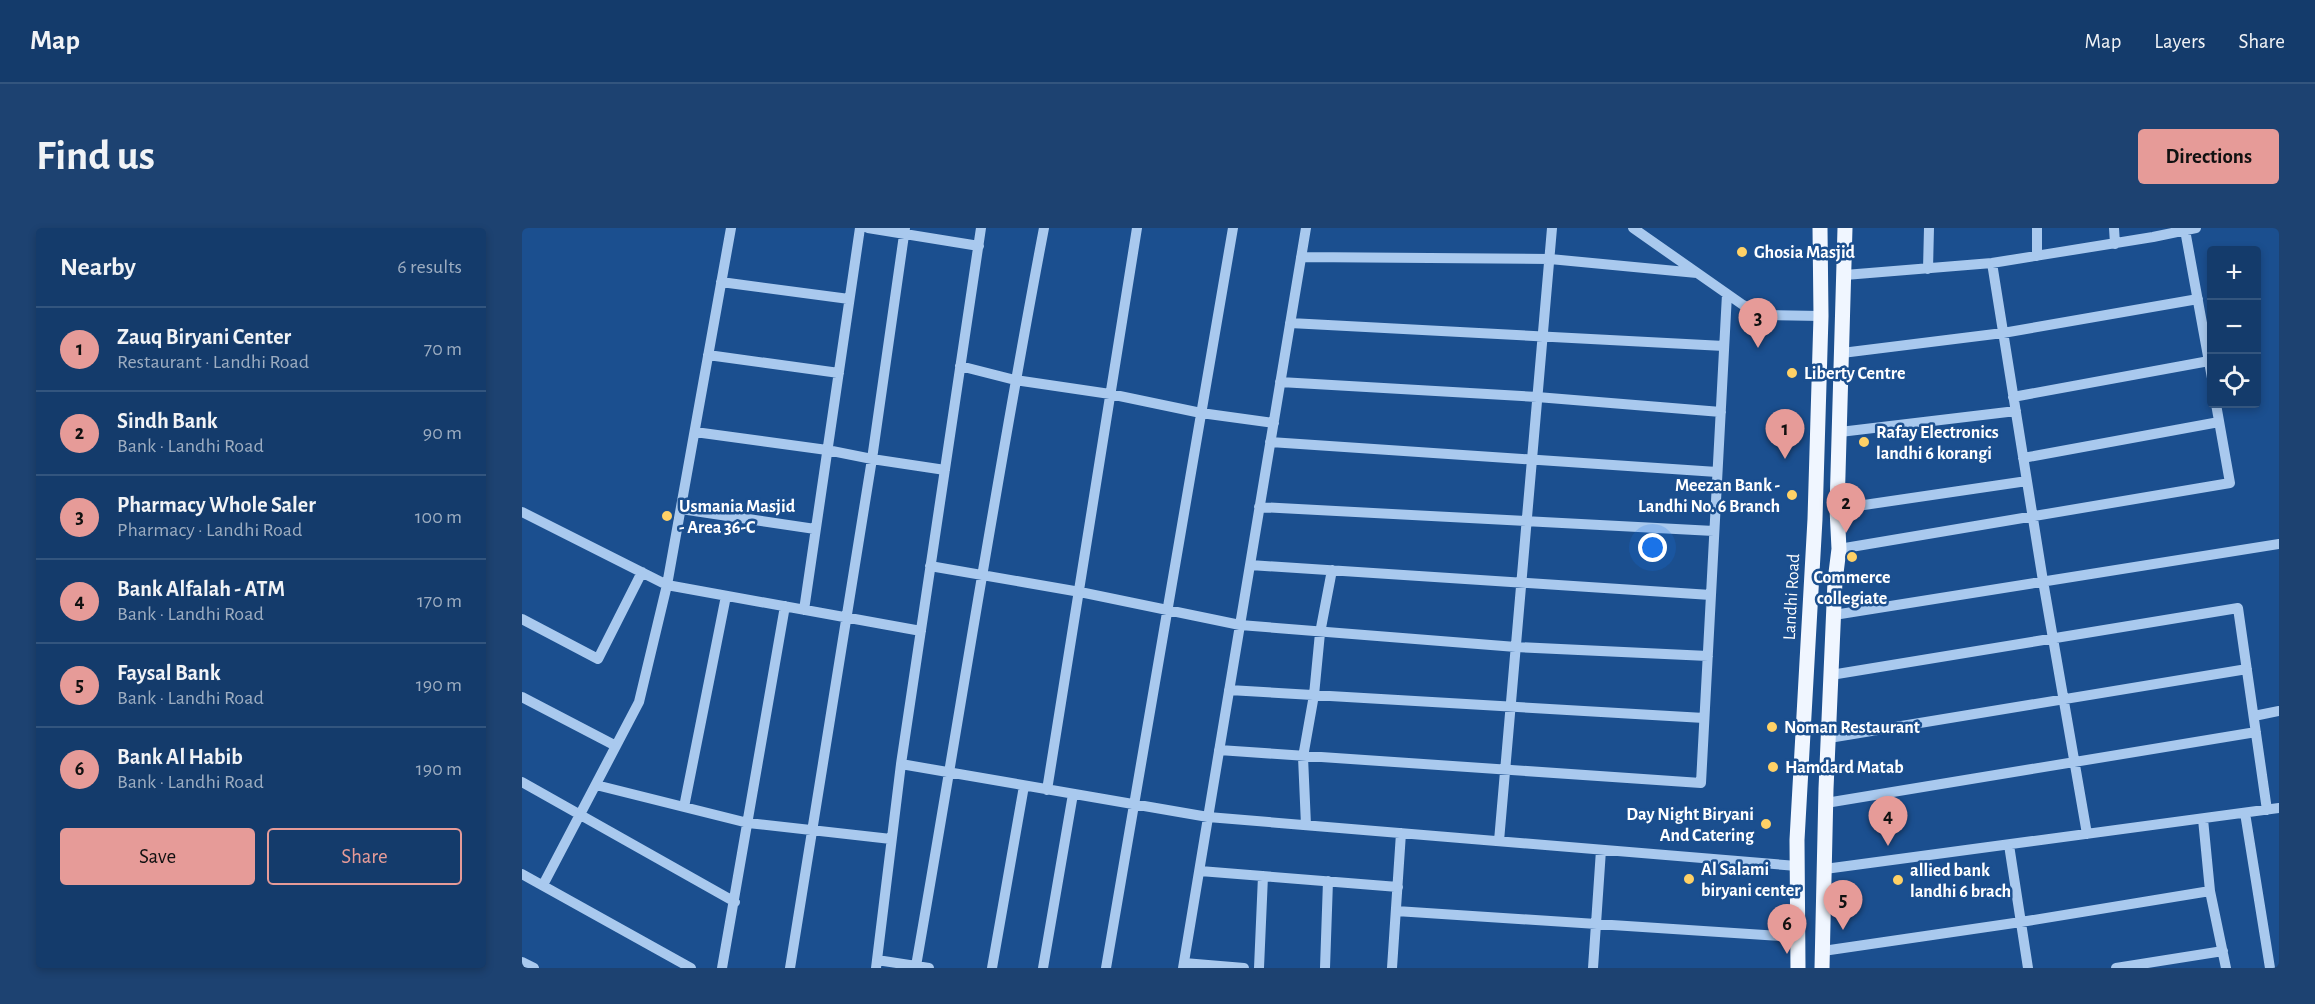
<!DOCTYPE html>
<html lang="en">
<head>
<meta charset="utf-8">
<style>
  :root { --surface:#143b6b; --page:#1d4271; --text:#f1f3f6; --muted:#9dadc1; --line:#33557e; --accent:#e69b98 }
  body { margin:0; font-family:"Alegreya Sans",sans-serif; background:var(--page); color:var(--text) }
  .controls { position:absolute; right:18px; top:18px; display:grid; overflow:hidden; border-radius:6px; box-shadow:0 3px 9px #0003 }
  .controls button { width:54px; height:54px; display:grid; place-items:center; padding:0; border:0; border-bottom:2px solid var(--line); background:var(--surface); color:var(--text); font:30px sans-serif }
  .you { position:absolute; left:1131px; top:320px; width:21px; height:21px; margin:-15px; border:4px solid #fff; border-radius:50%; background:#1a73e8; box-shadow:0 0 0 9px #1a73e833 }
  .badge { display:grid; place-items:center; width:39px; height:39px; border-radius:50%; background:var(--accent); color:#111; font-size:20px; font-weight:700 }
  .pin { position:absolute; translate:-50% -50px; filter:drop-shadow(0 2px 3px #0008) }
  .pin::after { content:''; position:absolute; top:32px; width:21px; height:18px; background:inherit; clip-path:polygon(0 0,100% 0,50% 100%) }
  .list { margin:0; padding:0; list-style:none }
  h2 { display:flex; justify-content:space-between; align-items:center; height:78px; margin:0; padding:0 24px; font-size:26px }
  h2 small { font-size:20px; font-weight:400; color:var(--muted) }
  .list li { display:grid; grid-template-columns:39px 1fr auto; gap:18px; align-items:center; box-sizing:border-box; height:84px; padding:0 24px; border-top:2px solid var(--line) }
  .list b { display:block; font-size:22px; white-space:nowrap }
  .list p { margin:0; font-size:20px; white-space:nowrap; color:var(--muted) }
  .list em { font-size:20px; font-style:normal; color:var(--muted) }
  .actions { display:flex; gap:12px; padding:18px 24px }
  .actions a { flex:1; padding:14px 0; border:2px solid var(--accent); border-radius:6px; text-align:center; font-size:21px; color:var(--accent) }
  .actions .main { background:var(--accent); color:#111 }
  .icon { flex:none; width:33px; height:33px; fill:none; stroke:currentColor; stroke-width:2; stroke-linecap:round; stroke-linejoin:round }
  .map { position:relative; flex:none; width:1757px; height:740px; overflow:hidden; border-radius:6px }
  header { display:flex; align-items:center; gap:36px; box-sizing:border-box; height:84px; padding:0 30px; background:var(--surface); border-bottom:2px solid var(--line) }
  header strong { font-size:28px }
  nav { display:flex; gap:33px; margin-inline-start:auto; font-size:21px }
  .intro { display:flex; align-items:center; justify-content:space-between; box-sizing:border-box; height:144px; padding:0 36px }
  h1 { margin:0; font-size:42px }
  .button { padding:15px 27px; border-radius:6px; background:var(--accent); color:#111; font-size:21px; font-weight:700 }
  main { display:flex; gap:36px; padding:0 36px }
  aside { flex:1; background:var(--surface); border-radius:6px; box-shadow:0 3px 9px #0003 }
  .map>svg:first-child { display:block }
</style>
</head>
<body>
<header>
<strong>Map</strong>
<nav><a>Map</a><a>Layers</a><a>Share</a></nav>
</header>
<div class="intro"><h1>Find us</h1><a class="button">Directions</a></div>
<main>
<aside>
<h2>Nearby<small>6 results</small></h2>
<ul class="list">
<li><span class="badge">1</span><div><b>Zauq Biryani Center</b><p>Restaurant · Landhi Road</p></div><em>70 m</em></li>
<li><span class="badge">2</span><div><b>Sindh Bank</b><p>Bank · Landhi Road</p></div><em>90 m</em></li>
<li><span class="badge">3</span><div><b>Pharmacy Whole Saler</b><p>Pharmacy · Landhi Road</p></div><em>100 m</em></li>
<li><span class="badge">4</span><div><b>Bank Alfalah - ATM</b><p>Bank · Landhi Road</p></div><em>170 m</em></li>
<li><span class="badge">5</span><div><b>Faysal Bank</b><p>Bank · Landhi Road</p></div><em>190 m</em></li>
<li><span class="badge">6</span><div><b>Bank Al Habib</b><p>Bank · Landhi Road</p></div><em>190 m</em></li>
</ul>
<div class="actions"><a class="main">Save</a><a>Share</a></div>
</aside>
<div class="map">
<svg width="1757" height="740" viewBox="0 0 1757 740">
  <rect width="100%" height="100%" fill="#1b4f8f"/>
  <g fill="none" stroke-linecap="round" stroke-linejoin="round">
    <path stroke="#a9c9ee" stroke-width="10" d="M346 0 457 18
      M1111 0 1221 77 1242 87 1299 88
      M1515 0V28
      M1592 0 1593 16
      M1663 2 1690 150
      M779 29 1028 31 1175 45
      M1470 35 1521 353 1565 606
      M1406 41 1407 0
      M1323 47 1470 35 1631 9 1674 0
      M199 54 327 71
      M768 95 1202 118
      M1320 125 1481 105 1676 71
      M186 127 317 145
      M438 138 493 152 588 166 679 185 752 195
      M758 154 1015 169 1199 184
      M1491 169 1687 133
      M173 204 305 222 350 231 423 242
      M1318 204 1494 183
      M748 214 1195 244
      M1501 230 1697 194
      M737 279 1192 303
      M159 281 293 301
      M1315 281 1505 253
      M0 284 145 357 399 403
      M1317 321 1708 255 1694 176
      M728 337 1189 367
      M408 338 558 364 718 397 994 419 1186 428
      M282 382 338 0
      M1312 387 1757 316
      M0 391 76 431 120 344
      M1309 447 1716 380 1745 582
      M707 462 1182 490
      M0 469 94 518
      M1732 488 1757 483
      M1307 510 1725 441
      M697 522 1179 555 1205 66
      M379 536 686 589 1275 638
      M0 554 213 674
      M74 557 226 595 369 611
      M525 562 615 0
      M1304 575 1734 504
      M162 579 204 368
      M1723 585 1748 740
      M1681 591 1688 663 1704 740
      M784 597 781 529 792 467 798 405 810 342
      M977 613 1030 0
      M1487 617 1506 740
      M1303 641 1757 580
      M678 643 876 659
      M0 646 169 740
      M21 657 117 474 145 357 209 0
      M874 683 1275 709
      M1301 723 1499 694 1688 663
      M355 732 407 740
      M0 734 12 740
      M662 735 722 740
      M394 738C437 492 475 245 522 0
      M200 740 263 378
      M268 740 350 231 383 0
      M354 740 379 536 459 0
      M470 740 502 558
      M521 740 551 566
      M584 740 711 0
      M661 740 784 0
      M737 740 741 648
      M803 740 806 653
      M870 740 879 605
      M1071 740 1079 622
      M1594 740 1701 723"/>
    <path stroke="#f0f6ff" stroke-width="15" d="M1276 740 1275 612 1293 291 1299 88 1298 0
      M1300 740 1304 561 1313 353 1317 321 1315 281 1323 0"/>
  </g>
  <g fill="#ffd166" stroke="#1b4f8f" stroke-width="2">
    <circle cx="1220" cy="24" r="6"/>
    <circle cx="1270" cy="145" r="6"/>
    <circle cx="1342" cy="214" r="6"/>
    <circle cx="1270" cy="267" r="6"/>
    <circle cx="145" cy="288" r="6"/>
    <circle cx="1330" cy="329" r="6"/>
    <circle cx="1250" cy="499" r="6"/>
    <circle cx="1251" cy="539" r="6"/>
    <circle cx="1244" cy="596" r="6"/>
    <circle cx="1167" cy="651" r="6"/>
    <circle cx="1376" cy="652" r="6"/>
  </g>
  <g text-anchor="middle" stroke-width="5" stroke-linejoin="round" paint-order="stroke">
    <g font-size="18" font-weight="bold" fill="#fff" stroke="#1b4f8f" text-anchor="start">
      <text x="1232" y="30">Ghosia Masjid</text>
      <text x="1282" y="151">Liberty Centre</text>
      <text x="1354" y="210">Rafay Electronics<tspan x="1354" dy="21">landhi 6 korangi</tspan></text>
      <text x="1258" y="263" text-anchor="end">Meezan Bank -<tspan x="1258" dy="21">Landhi No. 6 Branch</tspan></text>
      <text x="157" y="284">Usmania Masjid<tspan x="157" dy="21">- Area 36-C</tspan></text>
      <text x="1330" y="355" text-anchor="middle">Commerce<tspan x="1330" dy="21">collegiate</tspan></text>
      <text x="1262" y="505">Noman Restaurant</text>
      <text x="1263" y="545">Hamdard Matab</text>
      <text x="1232" y="592" text-anchor="end">Day Night Biryani<tspan x="1232" dy="21">And Catering</tspan></text>
      <text x="1179" y="647">Al Salami<tspan x="1179" dy="21">biryani center</tspan></text>
      <text x="1388" y="648">allied bank<tspan x="1388" dy="21">landhi 6 brach</tspan></text>
    </g>
    <g font-size="18" fill="#fff" stroke="#1b4f8f">
      <text transform="translate(1269 369) rotate(-87)" y="6">Landhi Road</text>
    </g>
  </g>
</svg>
<div class="controls">
<button>+</button>
<button>−</button>
<button><svg class="icon" aria-label="locate" viewBox="0 0 24 24"><circle cx="12" cy="12" r="6"/><path d="M12 2v4M12 18v4M2 12h4M18 12h4"/></svg></button>
</div>
<div class="you"></div>
<div class="pin badge" style="left:1263px;top:231px">1</div>
<div class="pin badge" style="left:1324px;top:305px">2</div>
<div class="pin badge" style="left:1236px;top:120px">3</div>
<div class="pin badge" style="left:1366px;top:618px">4</div>
<div class="pin badge" style="left:1321px;top:702px">5</div>
<div class="pin badge" style="left:1265px;top:726px">6</div>
</div>
</main>
</body>
</html>
